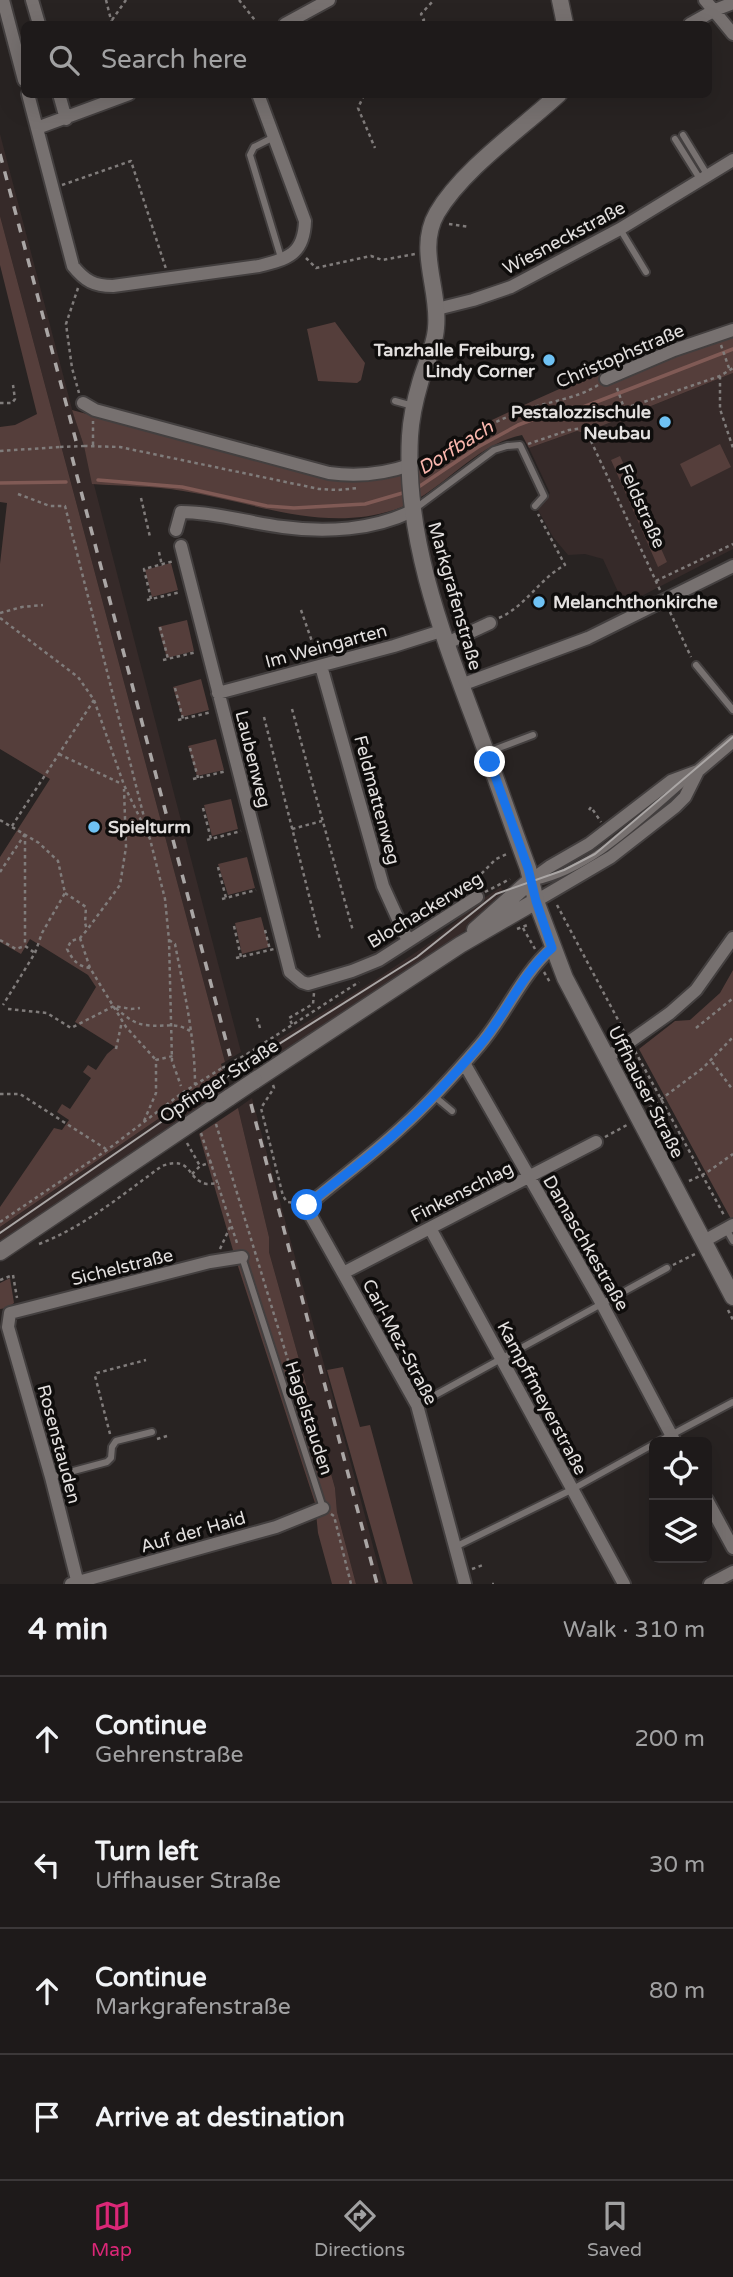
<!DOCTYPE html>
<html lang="en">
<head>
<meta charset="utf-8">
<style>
  :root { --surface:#1e1a1a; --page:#262323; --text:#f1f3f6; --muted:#a1a1a2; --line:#3c3839; --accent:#db2777 }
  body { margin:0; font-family:"Varela Round",sans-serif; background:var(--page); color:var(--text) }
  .controls { position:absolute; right:21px; bottom:21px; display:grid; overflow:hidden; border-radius:10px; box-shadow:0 7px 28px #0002 }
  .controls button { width:63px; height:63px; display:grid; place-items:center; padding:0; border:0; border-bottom:2px solid var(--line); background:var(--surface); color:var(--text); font:35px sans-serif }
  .stop { position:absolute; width:21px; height:21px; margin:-16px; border:5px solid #1a73e8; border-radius:50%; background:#fff }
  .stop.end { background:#1a73e8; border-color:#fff; box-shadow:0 2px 7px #0008 }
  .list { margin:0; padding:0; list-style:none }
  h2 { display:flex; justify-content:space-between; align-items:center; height:91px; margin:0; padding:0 28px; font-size:30px }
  h2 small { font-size:23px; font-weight:400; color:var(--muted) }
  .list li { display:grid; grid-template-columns:46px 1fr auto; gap:21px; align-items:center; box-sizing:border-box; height:126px; padding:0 28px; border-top:2px solid var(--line) }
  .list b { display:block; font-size:26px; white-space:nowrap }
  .list p { margin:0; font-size:23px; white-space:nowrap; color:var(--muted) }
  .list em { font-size:23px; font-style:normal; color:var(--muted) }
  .icon { flex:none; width:38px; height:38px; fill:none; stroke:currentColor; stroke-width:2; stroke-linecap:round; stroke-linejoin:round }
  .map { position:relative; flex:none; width:733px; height:1584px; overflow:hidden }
  .search { position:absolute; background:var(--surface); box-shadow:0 7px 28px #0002; left:21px; right:21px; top:21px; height:77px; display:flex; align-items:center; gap:18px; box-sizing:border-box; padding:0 24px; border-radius:10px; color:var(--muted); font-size:26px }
  .sheet { height:595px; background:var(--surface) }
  nav { display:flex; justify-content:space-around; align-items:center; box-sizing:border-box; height:98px; border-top:2px solid var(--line); background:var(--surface); font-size:19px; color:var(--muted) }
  nav a { display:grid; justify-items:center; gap:4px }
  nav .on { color:var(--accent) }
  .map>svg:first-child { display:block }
</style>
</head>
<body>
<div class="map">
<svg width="733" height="1584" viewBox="0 0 733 1584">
  <rect width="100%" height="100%" fill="#282322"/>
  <path fill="#362a29" d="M0 134 72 409 84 446 241 1052 225 1062 0 216Z
    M733 373V549L624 605 603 559 585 554 568 555 553 537 538 510 550 493 529 448 577 431 584 433Z
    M501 887 505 899 457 937 429 958 253 1075 248 1058 372 982 434 940 481 900Z
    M224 1074 228 1090 0 1244V1227Z
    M252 1098 360 1497 383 1584H356L337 1512 335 1488 269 1252V1237L238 1108Z"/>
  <path fill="#553e3b" d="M0 216 225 1062 221 1064 224 1074 0 1227V1207L54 1128 62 1130 69 1120 57 1112 62 1104 70 1109 91 1078 83 1072 88 1065 96 1070 107 1054 115 1047 75 1022 96 987 88 975 30 939 21 954 0 942V857L50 779 0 749V564L7 503 0 502V427L15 425 37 414 0 265Z
    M335 322 365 363 361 380 357 383 318 381 307 329Z
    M733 325V373L584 433 577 431 529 448 522 435C472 445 442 494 394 510 321 533 254 502 183 491 153 486 122 486 92 484L84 446 72 410 330 479 400 472 424 461 477 427 537 399 595 373Z
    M720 444 731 467 691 487 680 464Z
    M620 456 667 562 658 567 611 460Z
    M171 563 178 590 152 597 145 570Z
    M187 620 194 651 167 658 158 627Z
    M201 679 209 710 182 717 173 687Z
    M216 739 224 770 197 776 188 746Z
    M231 799 238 829 212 836 204 805Z
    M247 857 255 888 228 895 218 864Z
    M261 917 269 947 242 954 235 923Z
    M733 970V1217L731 1219 639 1049 675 1021 690 1020 720 993Z
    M238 1108 269 1237V1252L335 1488 337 1512 356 1584H332L318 1533 315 1503 235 1257 199 1134Z
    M10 1278 14 1303 7 1308 0 1309V1283Z
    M343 1367 360 1427 370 1425 413 1584H387L327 1370Z"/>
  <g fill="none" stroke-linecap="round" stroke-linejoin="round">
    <path stroke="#805a55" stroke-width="3.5" d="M98 480 182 487 267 506 294 508 365 504 406 492
      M0 483 66 482
      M417 488 478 447 518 425 545 415 578 409 733 349"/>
    <defs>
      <path id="service" d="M683 135 708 176
        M274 137 254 147 250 155 282 261
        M675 139 700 179
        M620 229 646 272
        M395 401 413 406
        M416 508 494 450 507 446 520 445 544 496 535 506
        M696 665 733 710
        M488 752 533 735
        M534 882C593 870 643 817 688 779
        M434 1096 452 1111
        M726 1229 733 1241
        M242 1257 323 1508
        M417 1405 667 1268
        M658 1442 733 1402
        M51 1477 107 1462 111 1458 112 1447 116 1441 152 1432
        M455 1547 571 1490 654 1444"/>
      <path id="minor" d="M3 0 24 80
        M32 0 39 24
        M705 0 733 34
        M285 24 329 0
        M690 24 715 10 733 3
        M28 94 73 266C85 281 94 286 113 286L259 266C288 259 304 254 305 221L258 94
        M59 94 66 119
        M37 128 129 94
        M437 309 473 300 511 287 620 229 733 160
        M606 379 674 350 733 330
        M83 403 95 410 329 473C357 477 384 474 410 465
        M176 530 181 512C216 512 249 523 283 527 326 533 373 530 412 511
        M181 546 290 972 302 982 308 984 352 971 379 960 477 897
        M445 644 490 623
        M321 666 383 886 408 941
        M461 685 588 638 733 566
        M218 693 394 646 441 631
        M531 880 549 867 589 844 671 781 698 771 733 741
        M536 901 611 857 675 807 685 797 698 771
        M608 1057 670 1013 696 990 733 938
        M464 1063 602 1304 675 1442
        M430 1228 624 1584
        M704 1241 733 1225
        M343 1273 596 1142
        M707 1500 733 1548
        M71 1584 276 1527 323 1508
        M78 1584 51 1477 8 1327 10 1313 210 1262 242 1257
        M465 1584 417 1405 311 1216 308 1205C339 1179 372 1155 402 1127 430 1102 455 1074 479 1046 506 1015 521 975 552 948
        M710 1584 733 1572"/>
      <path id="tertiary" d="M560 0 565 24
        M559 94C521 129 463 169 437 213 416 249 440 289 436 328 435 346 425 365 420 383 415 400 411 419 410 436 404 541 445 641 481 738 497 781 512 825 528 868L536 901 565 978 733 1297
        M475 930 531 880
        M254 1081 460 945 536 901
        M0 1252 230 1097"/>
    </defs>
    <use href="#service" stroke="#433f3f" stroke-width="10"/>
    <use href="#minor" stroke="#433f3f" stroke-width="16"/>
    <use href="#tertiary" stroke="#433f3f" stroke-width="19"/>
    <path stroke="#807c7b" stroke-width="2.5" stroke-dasharray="3.5 3.5" stroke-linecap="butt" d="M106 0 112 24
      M239 0 258 24
      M112 20 126 0
      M416 24 424 20 421 14 434 0
      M364 95 358 108 375 148
      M62 185 131 161 166 269
      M449 224 469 227
      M306 258 316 268 371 256 382 260 415 254
      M78 288 66 324 72 368 79 393
      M721 345 730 371
      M720 376V409L733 448
      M617 388 624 408
      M0 403H12L15 399 13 385
      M585 428 660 590
      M585 428 588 417 594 414 635 405 720 376 733 368
      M528 444 569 430 585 428
      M93 445V421
      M84 446 120 447 319 489 338 490 359 488
      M0 451 60 447
      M425 466C456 443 488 423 525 410 549 401 577 399 598 385
      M18 494 50 506H65L147 829
      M141 498 150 537
      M159 552 162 566
      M656 581 733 544
      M151 599 144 569 174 561
      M147 600 181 592
      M301 610 316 653
      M670 612 691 657
      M0 613 22 607 43 605
      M0 618 78 677 94 700 124 785 150 839 165 899 169 940 172 1061 181 1086
      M499 618C526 606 539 579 565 565L538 514
      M160 627 168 659
      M163 660 197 652
      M175 688 183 719
      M292 709 353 931
      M264 717 320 939
      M178 720 212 712
      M190 748 198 778
      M59 754 122 784
      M193 779 227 771
      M203 808 211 839
      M589 810 591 807 601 822
      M0 820 39 843 58 861 65 893 42 933 35 953 3 1005
      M12 826 94 700
      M292 829 322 821
      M25 834V946
      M207 840 241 831
      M218 867 226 898
      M0 872 25 834
      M484 887 481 874 496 859 509 853
      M485 892 510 879
      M65 893 86 907 85 923 87 930
      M222 899 256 890
      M557 905 625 1033
      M234 926 241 957
      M523 928 535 949
      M517 929 530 924
      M265 930 270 950
      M80 938 90 968 126 1027 156 1060
      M0 940 16 949 25 946 35 953
      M169 940 175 944C184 991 195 1037 195 1085
      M236 958 274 949
      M90 968C77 966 73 960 67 949L71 941 80 938 87 930 120 885 126 847 124 789
      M544 972 551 984
      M116 1008C125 1016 134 1024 146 1025 163 1028 175 1021 190 1031
      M8 1009 47 1013 71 1028 114 1006 131 1009 140 1008
      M257 1018 260 1028
      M292 1024 289 1018 313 1004 314 993
      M696 1028 732 999 733 1000
      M116 1049 122 1021
      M635 1051 725 1217
      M247 1054 359 982
      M712 1062 733 1090
      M273 1085 274 1088 261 1108 283 1196 287 1202 295 1203
      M182 1093 192 1108
      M0 1094H20L106 1149
      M649 1108 703 1068 733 1037
      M144 1121 156 1093V1060L173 1056
      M216 1124 315 1449
      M201 1133 238 1246
      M605 1137 627 1125
      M187 1143 200 1166
      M192 1174 200 1166 212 1162
      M689 1181 706 1173 733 1154
      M0 1222 107 1150 182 1093 222 1068
      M39 1244C84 1227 123 1194 162 1166 193 1155 186 1180 207 1184 211 1184 215 1183 219 1184
      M220 1249 230 1227
      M673 1265 695 1254
      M0 1280 13 1275 17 1298
      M728 1310 733 1320
      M110 1434 95 1376 97 1373 146 1360
      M157 1439 167 1436
      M331 1514 334 1516 351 1584
      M472 1569 483 1565
      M492 1584H494"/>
    <use href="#service" stroke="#777170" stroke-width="6"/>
    <use href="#minor" stroke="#777170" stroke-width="12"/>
    <use href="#tertiary" stroke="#777170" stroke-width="16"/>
    <path stroke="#aaa6a5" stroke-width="2" d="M0 1233 225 1078 417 957 496 894 564 870 595 854 733 737"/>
    <path stroke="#aaa6a5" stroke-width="3.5" stroke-dasharray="9 9" stroke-linecap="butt" d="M0 154 76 441
      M72 457 230 1056
      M251 1104 377 1584"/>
    <defs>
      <path id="tertiary-bridge" d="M230 1097 254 1081"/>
    </defs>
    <use href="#tertiary-bridge" stroke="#433f3f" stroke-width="19" stroke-linecap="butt"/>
    <path stroke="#807c7b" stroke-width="2.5" stroke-dasharray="3.5 3.5" stroke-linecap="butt" d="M60 447 84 446
      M222 1068 247 1054"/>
    <use href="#tertiary-bridge" stroke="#777170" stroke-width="16"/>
  </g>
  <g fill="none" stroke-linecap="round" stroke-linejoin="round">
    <path stroke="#1a73e8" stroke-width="9" d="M307 1205C339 1179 373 1155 402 1127 430 1102 455 1074 479 1046 506 1015 521 974 552 948L536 901 528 868 490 762"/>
  </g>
  <g fill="#6fc2f4" stroke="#0f0d0c" stroke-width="2.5">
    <circle cx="549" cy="360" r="7"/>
    <circle cx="665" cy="422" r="7"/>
    <circle cx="539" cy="602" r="7"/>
    <circle cx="94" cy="827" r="7"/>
  </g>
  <g text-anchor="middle" stroke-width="7" stroke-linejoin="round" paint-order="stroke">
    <g font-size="18" fill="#e3e0df" stroke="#0f0d0c">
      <text transform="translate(564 238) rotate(-28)" y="6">Wiesneckstraße</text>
      <text transform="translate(620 356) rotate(-23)" y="6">Christophstraße</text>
      <text transform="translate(642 506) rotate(66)" y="6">Feldstraße</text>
      <text transform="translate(455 596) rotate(74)" y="6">Markgrafenstraße</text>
      <text transform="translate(326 646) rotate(-15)" y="6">Im Weingarten</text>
      <text transform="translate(253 759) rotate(76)" y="6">Laubenweg</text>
      <text transform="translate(377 800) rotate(75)" y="6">Feldmattenweg</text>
      <text transform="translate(425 910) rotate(-31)" y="6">Blochackerweg</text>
      <text transform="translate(219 1081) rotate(-33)" y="6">Opfinger Straße</text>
      <text transform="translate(646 1092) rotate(63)" y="6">Uffhauser Straße</text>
      <text transform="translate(462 1192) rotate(-27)" y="6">Finkenschlag</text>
      <text transform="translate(586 1243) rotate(60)" y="6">Damaschkestraße</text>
      <text transform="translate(122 1267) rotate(-14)" y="6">Sichelstraße</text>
      <text transform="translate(400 1342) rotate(62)" y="6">Carl-Mez-Straße</text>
      <text transform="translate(542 1398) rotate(62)" y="6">Kampffmeyerstraße</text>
      <text transform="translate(309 1418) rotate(72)" y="6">Hagelstauden</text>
      <text transform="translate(59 1444) rotate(75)" y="6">Rosenstauden</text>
      <text transform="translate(193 1532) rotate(-16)" y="6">Auf der Haid</text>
    </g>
    <g font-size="18" font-weight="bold" fill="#e3e0df" stroke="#0f0d0c" text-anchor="end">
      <text x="535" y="356">Tanzhalle Freiburg,<tspan x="535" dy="21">Lindy Corner</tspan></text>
      <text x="651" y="418">Pestalozzischule<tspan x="651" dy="21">Neubau</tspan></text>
      <text x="553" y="608" text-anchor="start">Melanchthonkirche</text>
      <text x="108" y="833" text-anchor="start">Spielturm</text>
    </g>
    <g font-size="19" font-style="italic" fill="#fbb7ae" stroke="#0f0d0c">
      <text transform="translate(455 447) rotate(-32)" y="7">Dorfbach</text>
    </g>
  </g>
</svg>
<div class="controls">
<button><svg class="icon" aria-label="locate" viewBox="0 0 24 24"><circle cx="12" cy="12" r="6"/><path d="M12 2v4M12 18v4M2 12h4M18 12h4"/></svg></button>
<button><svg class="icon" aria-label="layers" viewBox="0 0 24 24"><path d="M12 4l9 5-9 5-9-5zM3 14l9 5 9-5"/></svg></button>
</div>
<div class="stop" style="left:307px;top:1205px"></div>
<div class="stop end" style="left:490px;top:762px"></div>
<div class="search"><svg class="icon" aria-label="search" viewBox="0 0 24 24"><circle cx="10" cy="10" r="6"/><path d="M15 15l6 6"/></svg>Search here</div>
</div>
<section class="sheet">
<h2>4 min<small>Walk · 310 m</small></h2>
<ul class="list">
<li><svg class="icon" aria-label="ahead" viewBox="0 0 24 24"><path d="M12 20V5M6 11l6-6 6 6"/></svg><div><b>Continue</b><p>Gehrenstraße</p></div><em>200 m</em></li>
<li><svg class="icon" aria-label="left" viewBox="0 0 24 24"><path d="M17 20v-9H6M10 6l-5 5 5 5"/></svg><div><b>Turn left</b><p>Uffhauser Straße</p></div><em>30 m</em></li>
<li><svg class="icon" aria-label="ahead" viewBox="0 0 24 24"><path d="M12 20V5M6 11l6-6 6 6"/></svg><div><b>Continue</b><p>Markgrafenstraße</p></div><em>80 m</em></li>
<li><svg class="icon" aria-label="arrive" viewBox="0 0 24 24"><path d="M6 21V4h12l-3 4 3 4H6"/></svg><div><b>Arrive at destination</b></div></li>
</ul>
</section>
<nav>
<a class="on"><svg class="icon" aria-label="map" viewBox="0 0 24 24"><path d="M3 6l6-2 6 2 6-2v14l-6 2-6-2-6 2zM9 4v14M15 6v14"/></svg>Map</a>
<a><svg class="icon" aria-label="directions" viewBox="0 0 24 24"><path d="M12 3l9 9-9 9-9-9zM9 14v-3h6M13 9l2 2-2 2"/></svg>Directions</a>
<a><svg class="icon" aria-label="saved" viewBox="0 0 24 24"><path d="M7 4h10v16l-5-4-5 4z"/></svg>Saved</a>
</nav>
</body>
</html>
